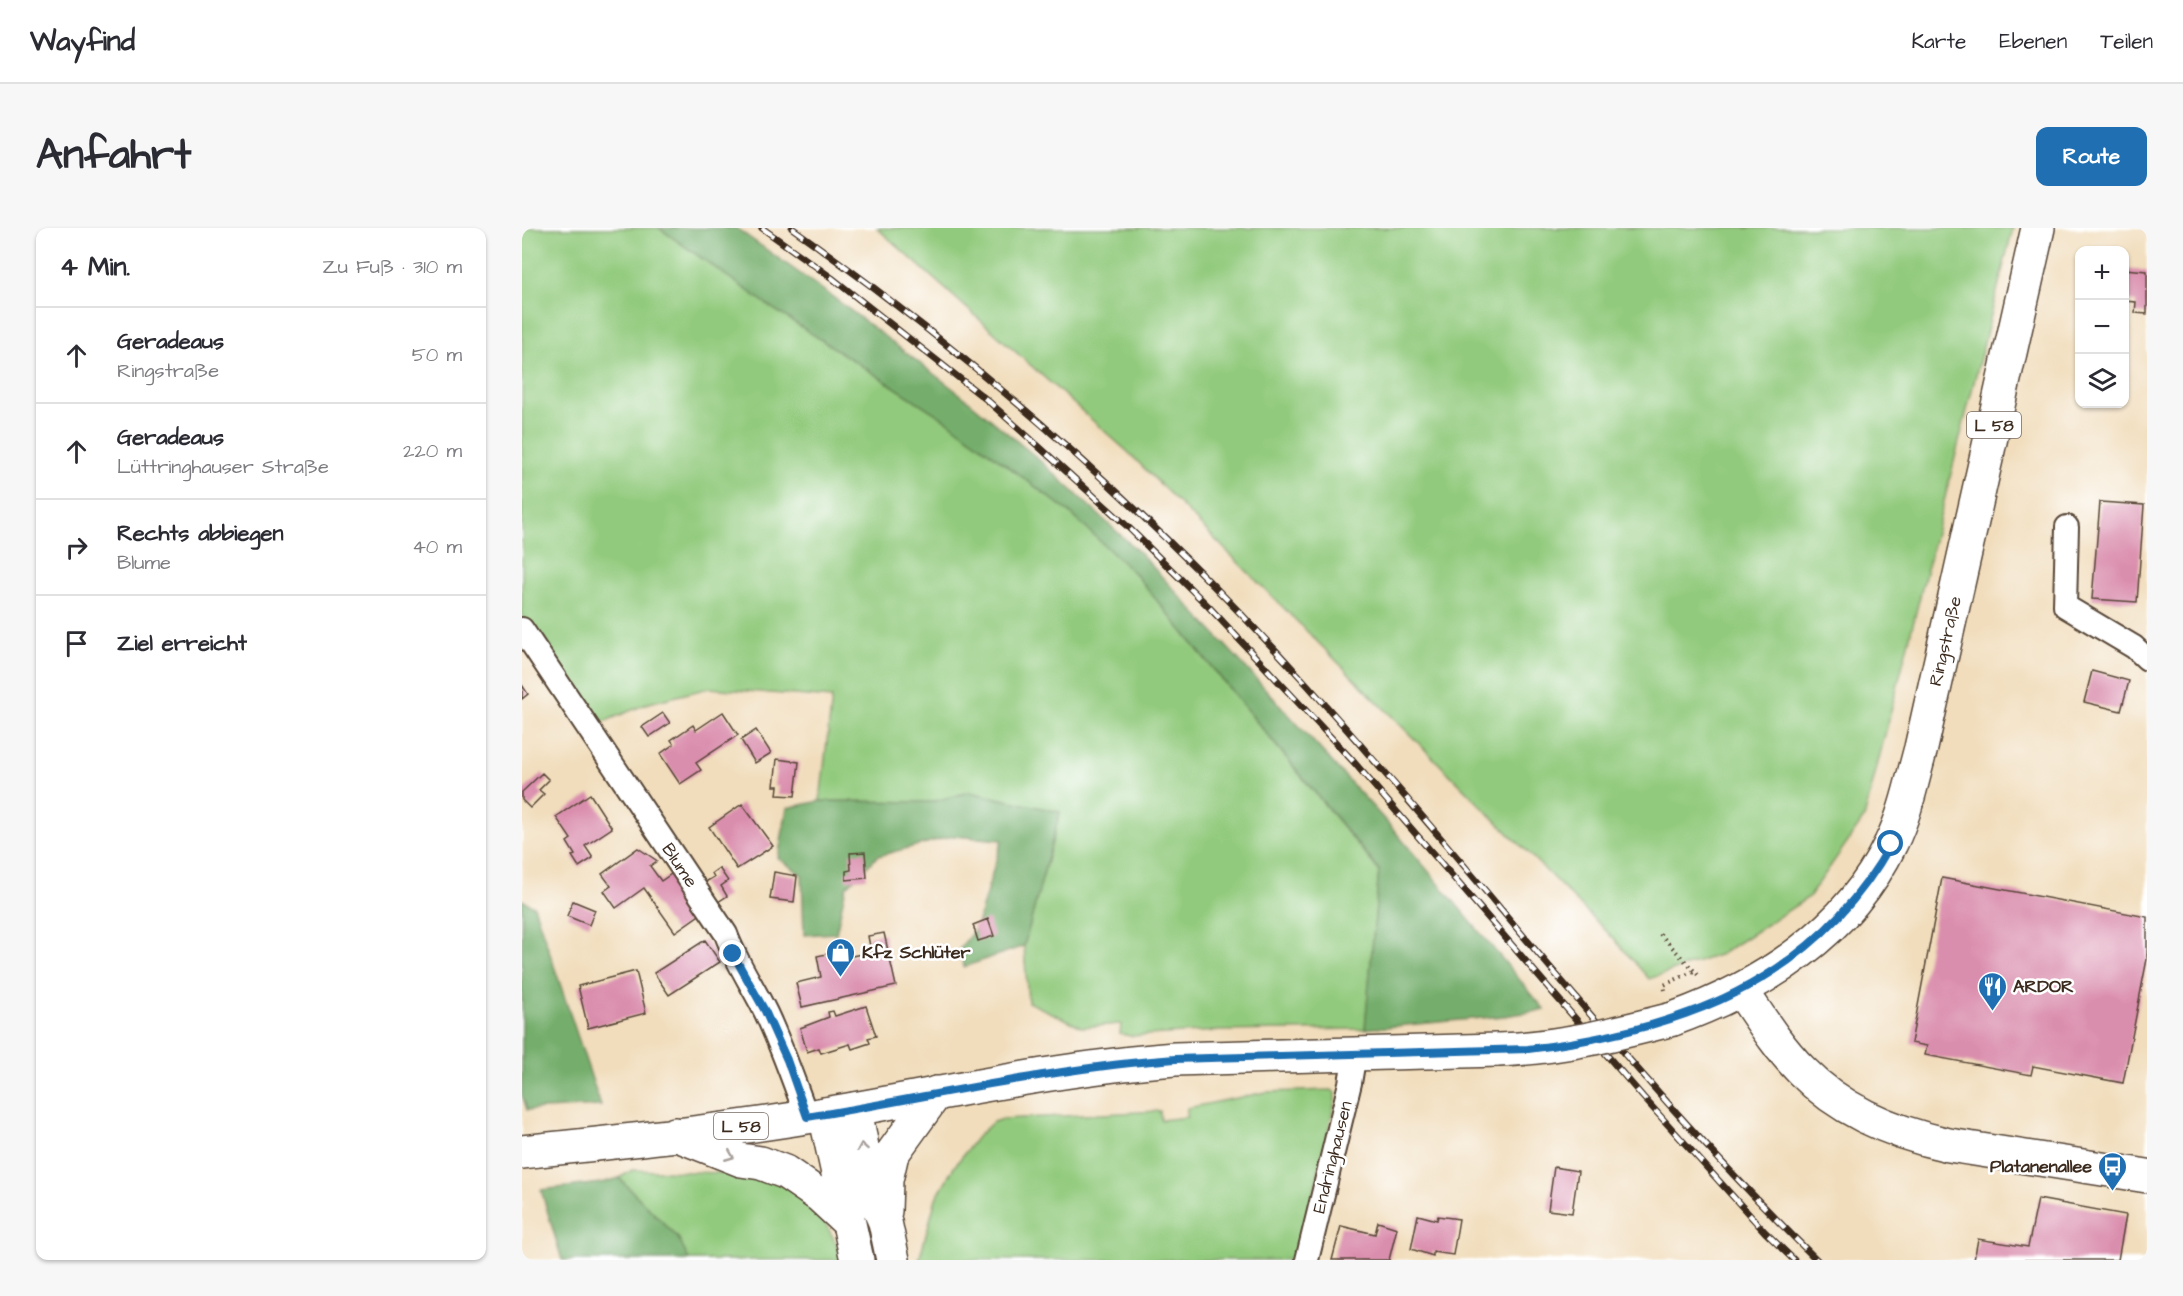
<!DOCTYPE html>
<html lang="de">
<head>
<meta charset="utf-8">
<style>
  :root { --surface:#fff; --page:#f7f7f7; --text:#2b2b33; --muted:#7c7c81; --line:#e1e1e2; --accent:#1f6fb2 }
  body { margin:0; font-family:"Architects Daughter",sans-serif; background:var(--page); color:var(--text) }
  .controls { position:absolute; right:18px; top:18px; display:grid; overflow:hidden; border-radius:12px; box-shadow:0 2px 4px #0004 }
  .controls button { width:54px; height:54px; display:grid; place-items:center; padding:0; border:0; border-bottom:2px solid var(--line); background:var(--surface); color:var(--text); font:30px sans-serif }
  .stop { position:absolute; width:18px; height:18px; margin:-14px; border:4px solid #1f6fb2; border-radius:50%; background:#fff }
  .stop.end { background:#1f6fb2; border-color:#fff; box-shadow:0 2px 6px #0008 }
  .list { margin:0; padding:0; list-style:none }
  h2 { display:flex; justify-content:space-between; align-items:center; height:78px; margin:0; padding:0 24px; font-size:26px }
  h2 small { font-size:20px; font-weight:400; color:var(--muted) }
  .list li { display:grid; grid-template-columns:39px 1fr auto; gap:18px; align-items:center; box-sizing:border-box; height:96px; padding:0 24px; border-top:2px solid var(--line) }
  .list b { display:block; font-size:22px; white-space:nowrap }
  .list p { margin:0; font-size:20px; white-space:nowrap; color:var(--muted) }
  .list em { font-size:20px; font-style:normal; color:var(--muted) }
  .icon { flex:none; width:33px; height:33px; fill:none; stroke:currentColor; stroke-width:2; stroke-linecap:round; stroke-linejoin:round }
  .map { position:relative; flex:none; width:1625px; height:1032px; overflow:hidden; border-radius:12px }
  header { display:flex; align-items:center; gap:36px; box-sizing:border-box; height:84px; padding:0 30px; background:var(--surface); border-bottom:2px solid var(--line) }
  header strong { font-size:28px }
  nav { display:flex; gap:33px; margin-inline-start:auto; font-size:21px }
  .intro { display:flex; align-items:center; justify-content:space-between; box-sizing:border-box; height:144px; padding:0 36px }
  h1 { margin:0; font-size:42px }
  .button { padding:15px 27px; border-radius:12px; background:var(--accent); color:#fff; font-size:21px; font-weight:700 }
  main { display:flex; gap:36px; padding:0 36px }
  aside { flex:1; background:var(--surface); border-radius:12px; box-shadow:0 2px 4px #0004 }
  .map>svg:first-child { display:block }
</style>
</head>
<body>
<header>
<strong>Wayfind</strong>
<nav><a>Karte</a><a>Ebenen</a><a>Teilen</a></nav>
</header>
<div class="intro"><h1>Anfahrt</h1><a class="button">Route</a></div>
<main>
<aside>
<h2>4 Min.<small>Zu Fuß · 310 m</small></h2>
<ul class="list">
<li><svg class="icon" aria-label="ahead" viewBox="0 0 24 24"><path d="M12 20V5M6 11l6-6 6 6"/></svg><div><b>Geradeaus</b><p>Ringstraße</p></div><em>50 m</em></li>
<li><svg class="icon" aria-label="ahead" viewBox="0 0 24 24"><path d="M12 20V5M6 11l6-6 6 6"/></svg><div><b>Geradeaus</b><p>Lüttringhauser Straße</p></div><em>220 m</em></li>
<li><svg class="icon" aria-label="right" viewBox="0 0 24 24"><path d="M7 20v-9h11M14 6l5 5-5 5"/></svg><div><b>Rechts abbiegen</b><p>Blume</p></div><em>40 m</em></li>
<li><svg class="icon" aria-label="arrive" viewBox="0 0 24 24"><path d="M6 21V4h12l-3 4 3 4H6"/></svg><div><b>Ziel erreicht</b></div></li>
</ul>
</aside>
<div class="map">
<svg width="1625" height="1032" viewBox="0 0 1625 1032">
  <rect width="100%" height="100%" fill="#fff"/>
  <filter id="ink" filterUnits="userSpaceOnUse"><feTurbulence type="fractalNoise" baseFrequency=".0167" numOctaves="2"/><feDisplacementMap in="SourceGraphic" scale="12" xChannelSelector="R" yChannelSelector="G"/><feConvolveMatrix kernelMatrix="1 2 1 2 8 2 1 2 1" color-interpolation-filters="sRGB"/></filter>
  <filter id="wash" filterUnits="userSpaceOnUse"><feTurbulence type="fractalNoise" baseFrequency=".008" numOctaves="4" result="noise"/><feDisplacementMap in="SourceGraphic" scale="24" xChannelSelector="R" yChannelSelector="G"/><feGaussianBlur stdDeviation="1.35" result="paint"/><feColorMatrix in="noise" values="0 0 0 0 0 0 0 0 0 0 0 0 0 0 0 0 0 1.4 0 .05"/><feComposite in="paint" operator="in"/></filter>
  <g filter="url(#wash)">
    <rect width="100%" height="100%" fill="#f1ddbc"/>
    <path fill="#92ca7d" stroke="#667a4e" stroke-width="1.5" d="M0 0H137L253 82 427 194 547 284 614 347 857 643 843 801 696 803 608 808 598 806 599 796 560 799 506 774 502 718 538 584 447 564 410 574 298 573 310 470 187 460 127 475 74 497 0 388Z
      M355 0H1491L1342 590 1287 669 1199 726 1127 751 1093 712 607 225Z
      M810 862 813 865V873L776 1032H397L414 970 432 939 455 909 471 894 481 891 638 883 639 892 665 889V880L744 864Z
      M110 942 230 946 268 960 302 993 314 1015 320 1032H167L156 1010 97 950Z"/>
    <path fill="#75ae6c" stroke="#586c45" stroke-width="1.5" d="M137 0H214L315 72 442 169 514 229 617 324 717 432 871 601 1023 782 982 788 843 801 857 642 614 347 547 284 427 194 253 82Z
      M447 564 538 584 502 718 442 739 438 720 454 700 480 612 431 608 356 628 324 659 314 705 282 707 280 647 256 630 265 580 298 573 410 574Z
      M0 672 12 678 79 878 5 882 0 867Z
      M97 950 156 1010 167 1032H40L19 962 79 955Z"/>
    <g id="blocks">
      <path fill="#da8ead" d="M1602 41 1625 43V86L1613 85 1614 74 1602 73Z
        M1578 274 1622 277 1615 374 1570 371Z
        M1570 443 1607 453 1599 483 1562 474Z
        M0 457 6 466 0 471Z
        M201 484 216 507 174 535 179 542 158 556 138 526 152 516 149 512 171 497 174 502Z
        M141 485 148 495 127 509 120 499Z
        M234 502 249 525 233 535 219 512Z
        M255 531 277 534 273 568 255 567 256 558H252Z
        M20 545 27 552 17 562 22 566 8 580 0 572V564Z
        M68 566 90 600 63 618 71 630 57 639 50 628 53 627 45 614 49 611 34 589Z
        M220 576 251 618 215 641 187 599Z
        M116 620 134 632 135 633 128 638 139 653 152 644 180 685 153 704 122 660 94 680 82 663 89 658 80 646Z
        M343 624 345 650 324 652V643L329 642 328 625Z
        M197 640 206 653 199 658 205 668 193 676 180 656 192 649 190 645Z
        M252 644 275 648 272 674 248 671Z
        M1420 650 1625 689V731L1601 855 1511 838 1509 847 1403 827 1405 818 1389 815Z
        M51 673 73 682 67 697 45 688Z
        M466 691 472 708 456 713 451 697Z
        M362 705 374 758 280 779 274 755 299 749 295 728 323 722 325 729 349 724 346 708Z
        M183 712 198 734 147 767 132 745Z
        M114 743 124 785 66 800 56 758Z
        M344 778 354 808 346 810 348 815 330 821 328 816 299 825 297 820 285 824 278 800 307 789 306 784 311 783 313 788Z
        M1032 939 1056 943 1050 985 1026 982Z
        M1516 971 1604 987 1596 1032H1452L1456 1011 1506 1019Z
        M896 987 915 992 916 988 937 991 931 1027 911 1024V1028L889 1021Z
        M856 994 875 1000 867 1032H810L819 998 853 1006Z"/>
    </g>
  </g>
  <g filter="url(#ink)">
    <use href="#blocks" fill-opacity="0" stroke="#564536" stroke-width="1.5"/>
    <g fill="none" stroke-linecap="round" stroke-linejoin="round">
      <defs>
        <path id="street" d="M1545 299 1543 378 1612 419 1625 431
          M0 401 204 706C214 734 231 758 244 785 260 819 272 854 285 889
          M785 1032 828 855 833 825"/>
        <path id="secondary" d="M1219 762C1238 790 1256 819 1280 843 1320 884 1372 905 1427 917L1625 948"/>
        <path id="primary" d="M1151 791C1240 759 1327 704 1369 615 1384 585 1390 552 1399 520L1516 0
          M0 924C101 913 203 903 303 886 420 866 535 840 653 831L976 822"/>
        <path id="highway" d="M333 881 347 957 363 994 371 1032
          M303 886 335 1032
          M153 906 219 932 239 935 263 944 298 968 325 993
          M363 983 364 952 370 926 414 865"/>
      </defs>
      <use href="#street" stroke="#564536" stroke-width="26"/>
      <use href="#secondary" stroke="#564536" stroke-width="36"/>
      <use href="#primary" stroke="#564536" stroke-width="36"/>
      <use href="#highway" stroke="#564536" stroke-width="36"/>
      <path stroke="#564536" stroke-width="4" stroke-dasharray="1.5 4.5" stroke-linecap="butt" d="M1138 706 1176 747
        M1143 762 1142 757 1172 743"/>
      <use href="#street" stroke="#fff" stroke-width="22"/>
      <use href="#secondary" stroke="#fff" stroke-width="33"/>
      <use href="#primary" stroke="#fff" stroke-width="33"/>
      <use href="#highway" stroke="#fff" stroke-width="33"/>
      <defs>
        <path id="rail" d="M240 0 310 50 465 172 605 298 686 378 830 532 1121 869 1243 1004 1272 1032
          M270 0C455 131 627 283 780 451 954 643 1110 851 1295 1032"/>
      </defs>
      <use href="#rail" stroke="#3b2a1e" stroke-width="7"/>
      <use href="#rail" stroke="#fff" stroke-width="4.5" stroke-dasharray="14" stroke-linecap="butt"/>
      <defs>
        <path id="primary-bridge" d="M976 822C1037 820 1093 806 1151 791"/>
      </defs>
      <use href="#primary-bridge" stroke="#564536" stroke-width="36" stroke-linecap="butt"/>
      <use href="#primary-bridge" stroke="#fff" stroke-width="33"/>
    </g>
    <defs><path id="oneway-chevron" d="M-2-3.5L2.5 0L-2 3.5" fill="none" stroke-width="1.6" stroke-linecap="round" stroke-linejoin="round" transform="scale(1.5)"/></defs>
    <g stroke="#a79f9a">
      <use href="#oneway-chevron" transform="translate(340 919) rotate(-100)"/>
      <use href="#oneway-chevron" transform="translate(208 928) rotate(22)"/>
    </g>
  </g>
  <g fill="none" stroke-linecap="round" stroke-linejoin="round" filter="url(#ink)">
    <path stroke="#1f6fb2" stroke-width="8" d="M211 726 243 783 265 832 285 889C408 869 529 840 653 831L1006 821C1156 803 1292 755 1369 616"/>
  </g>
  <defs>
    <symbol id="shop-pin" viewBox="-11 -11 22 30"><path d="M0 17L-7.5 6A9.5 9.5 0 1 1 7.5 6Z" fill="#1f6fb2" stroke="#fff"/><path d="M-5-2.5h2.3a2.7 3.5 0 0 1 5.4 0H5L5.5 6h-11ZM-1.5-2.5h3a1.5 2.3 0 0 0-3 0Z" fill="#fff"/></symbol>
    <symbol id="restaurant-pin" viewBox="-11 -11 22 30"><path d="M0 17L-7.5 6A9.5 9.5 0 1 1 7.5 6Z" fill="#1f6fb2" stroke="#fff"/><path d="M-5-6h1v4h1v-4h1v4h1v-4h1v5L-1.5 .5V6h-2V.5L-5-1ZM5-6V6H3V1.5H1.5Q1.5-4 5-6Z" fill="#fff"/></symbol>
    <symbol id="bus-pin" viewBox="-11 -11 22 30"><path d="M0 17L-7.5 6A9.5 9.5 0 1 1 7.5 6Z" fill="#1f6fb2" stroke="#fff"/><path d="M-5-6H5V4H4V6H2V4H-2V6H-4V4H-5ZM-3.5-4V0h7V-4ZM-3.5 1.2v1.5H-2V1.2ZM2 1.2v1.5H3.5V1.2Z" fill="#fff"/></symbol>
  </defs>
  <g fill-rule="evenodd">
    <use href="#shop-pin" x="302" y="708" width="33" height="45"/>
    <use href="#restaurant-pin" x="1454" y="742" width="33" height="45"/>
    <use href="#bus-pin" x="1574" y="922" width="33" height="45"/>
  </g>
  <g text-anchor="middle" stroke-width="5" stroke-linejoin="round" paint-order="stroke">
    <g fill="#fff" stroke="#766a62" stroke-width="1.5">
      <rect x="1445" y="184" width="54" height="26" rx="4.5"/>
      <rect x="192" y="885" width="54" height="26" rx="4.5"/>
    </g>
    <g font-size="16" font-weight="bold" fill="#3b2a1e">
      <text x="1472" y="203">L 58</text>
      <text x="219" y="904">L 58</text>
    </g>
    <g font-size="18" fill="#3b2a1e" stroke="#fff">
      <text transform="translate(1423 413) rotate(-77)" y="6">Ringstraße</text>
      <text transform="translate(158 637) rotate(56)" y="6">Blume</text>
      <text transform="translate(810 929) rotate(-76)" y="6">Endringhausen</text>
    </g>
    <g font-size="18" font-weight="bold" fill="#3b2a1e" stroke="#fff" text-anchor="start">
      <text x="340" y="730">Kfz Schlüter</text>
      <text x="1491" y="764">ARDOR</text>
      <text x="1570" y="944" text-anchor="end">Platanenallee</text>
    </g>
  </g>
</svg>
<div class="controls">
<button>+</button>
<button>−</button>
<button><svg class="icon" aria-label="layers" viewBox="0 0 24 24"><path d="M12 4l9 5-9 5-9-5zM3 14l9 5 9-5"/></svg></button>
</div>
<div class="stop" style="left:1369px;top:616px"></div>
<div class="stop end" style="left:211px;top:726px"></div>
</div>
</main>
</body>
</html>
